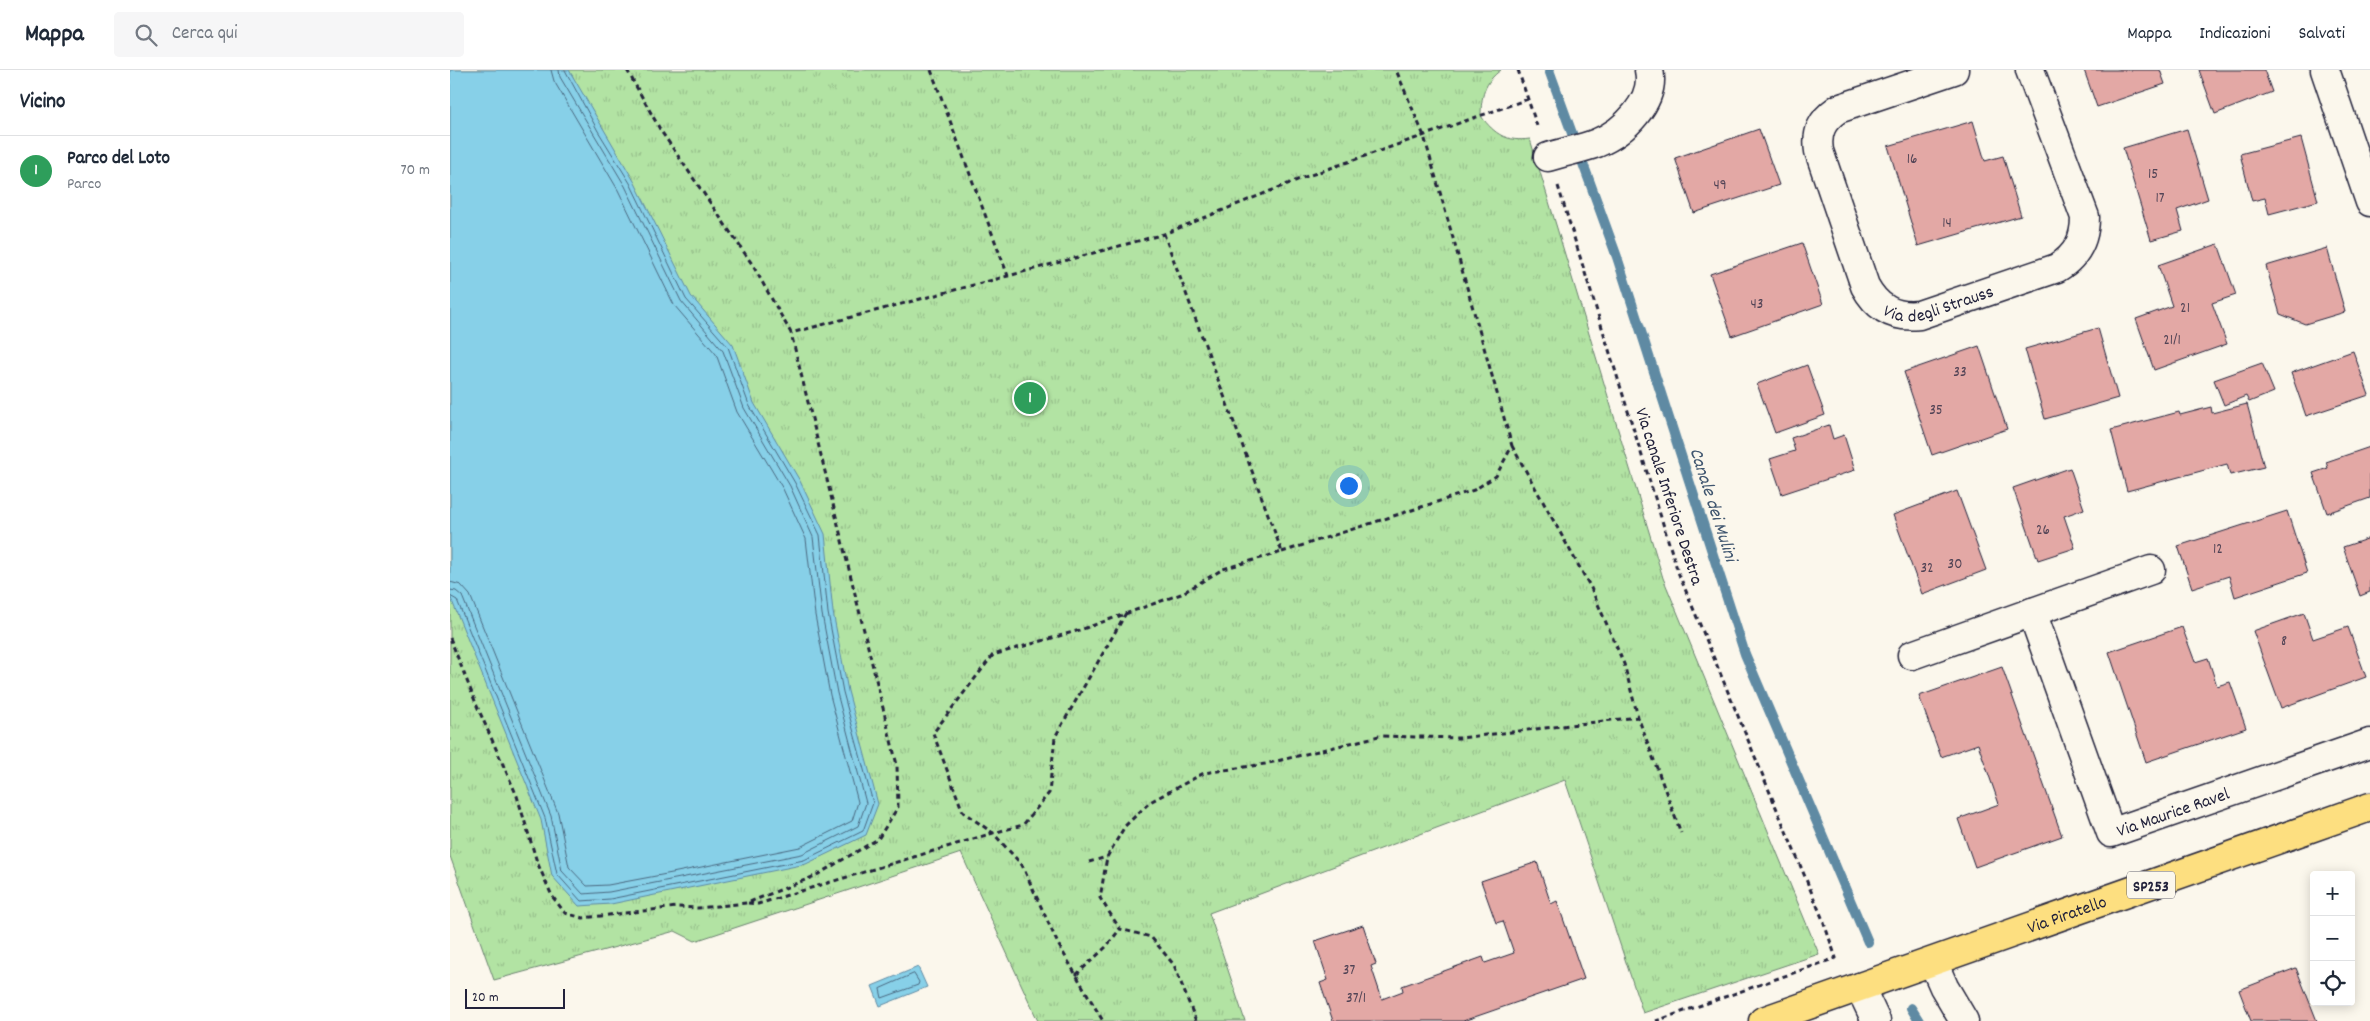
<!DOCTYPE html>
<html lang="it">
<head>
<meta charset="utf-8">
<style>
  :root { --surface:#fff; --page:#f6f6f7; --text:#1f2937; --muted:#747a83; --line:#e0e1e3; --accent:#22223b }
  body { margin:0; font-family:Dekko,sans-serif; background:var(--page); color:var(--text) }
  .controls { position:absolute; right:15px; bottom:15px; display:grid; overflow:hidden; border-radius:5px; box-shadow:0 2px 12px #0003 }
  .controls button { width:45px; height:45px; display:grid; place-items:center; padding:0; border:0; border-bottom:1px solid var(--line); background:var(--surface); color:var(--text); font:25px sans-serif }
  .scale { position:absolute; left:15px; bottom:12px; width:100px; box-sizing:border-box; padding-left:5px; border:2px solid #22223b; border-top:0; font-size:14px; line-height:18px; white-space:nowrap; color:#22223b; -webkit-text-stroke:4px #fbf7ec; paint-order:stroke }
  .you { position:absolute; left:898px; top:415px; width:18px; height:18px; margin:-12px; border:4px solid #fff; border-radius:50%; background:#1a73e8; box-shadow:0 0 0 8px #1a73e833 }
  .badge { display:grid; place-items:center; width:32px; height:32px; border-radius:50%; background:var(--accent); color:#fff; font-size:16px; font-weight:700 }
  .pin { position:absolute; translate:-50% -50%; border:2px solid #fff; box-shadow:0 1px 5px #0006 }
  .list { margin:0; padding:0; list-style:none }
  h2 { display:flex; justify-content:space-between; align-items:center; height:65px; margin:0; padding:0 20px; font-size:21px }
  h2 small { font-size:16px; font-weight:400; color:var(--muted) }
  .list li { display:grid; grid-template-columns:32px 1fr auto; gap:15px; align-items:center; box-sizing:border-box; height:70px; padding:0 20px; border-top:1px solid var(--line) }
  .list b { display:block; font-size:19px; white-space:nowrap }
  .list p { margin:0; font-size:16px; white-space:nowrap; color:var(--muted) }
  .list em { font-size:16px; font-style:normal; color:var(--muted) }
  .icon { flex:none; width:28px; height:28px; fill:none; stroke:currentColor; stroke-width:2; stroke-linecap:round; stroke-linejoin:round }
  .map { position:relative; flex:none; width:1920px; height:951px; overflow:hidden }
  header { display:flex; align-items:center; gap:30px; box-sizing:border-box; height:70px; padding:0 25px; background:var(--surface); border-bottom:1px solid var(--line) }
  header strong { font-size:24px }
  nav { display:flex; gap:28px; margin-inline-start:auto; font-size:18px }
  .search { width:350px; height:45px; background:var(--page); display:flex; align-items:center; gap:12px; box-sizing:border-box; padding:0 18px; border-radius:5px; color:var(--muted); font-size:19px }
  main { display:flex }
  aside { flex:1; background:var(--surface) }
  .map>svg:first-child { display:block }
</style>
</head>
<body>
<header>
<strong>Mappa</strong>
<div class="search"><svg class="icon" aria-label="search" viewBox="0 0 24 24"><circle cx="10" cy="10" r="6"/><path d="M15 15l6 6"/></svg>Cerca qui</div>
<nav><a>Mappa</a><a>Indicazioni</a><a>Salvati</a></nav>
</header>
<main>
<aside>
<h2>Vicino<small></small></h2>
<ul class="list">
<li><span class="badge" style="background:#2e9e5b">1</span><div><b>Parco del Loto</b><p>Parco</p></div><em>70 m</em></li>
</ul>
</aside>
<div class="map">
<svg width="1920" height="951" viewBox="0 0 1920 951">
  <defs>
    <pattern id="park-tufts" width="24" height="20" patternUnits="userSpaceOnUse" patternTransform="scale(1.25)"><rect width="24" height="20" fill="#b2e3a3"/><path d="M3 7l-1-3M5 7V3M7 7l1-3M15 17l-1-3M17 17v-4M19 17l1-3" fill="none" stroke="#99c28d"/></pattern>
  </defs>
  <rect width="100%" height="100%" fill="#fbf7ec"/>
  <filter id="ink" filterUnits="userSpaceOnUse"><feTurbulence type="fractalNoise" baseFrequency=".02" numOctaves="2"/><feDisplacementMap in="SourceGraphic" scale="10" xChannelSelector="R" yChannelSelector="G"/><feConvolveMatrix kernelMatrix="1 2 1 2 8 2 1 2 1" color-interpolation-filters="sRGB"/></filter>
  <g filter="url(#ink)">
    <path fill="url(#park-tufts)" stroke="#6a826f" d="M0 0H1051C1034 12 1031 27 1031 46 1045 65 1057 72 1080 69L1213 508 1369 884 1193 943 1115 710 759 843 795 951H588L511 783 245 871 225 861 44 910 0 786Z"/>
    <path fill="#87d0e8" stroke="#5f8aa3" d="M0 0H119L184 111 241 226 283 275 304 333 350 411 375 464 383 542 398 621 428 734 416 765 356 794 161 834 129 836 102 806 91 750 0 526Z
      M468 897 477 917 430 936 422 916Z"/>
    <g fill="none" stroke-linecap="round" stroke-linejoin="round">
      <path stroke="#4a6880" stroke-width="1" d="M0 512 11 515 20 525 108 743 119 797 137 816 158 815 222 803 350 777 402 751 408 732 380 625 365 545 356 469 333 419 287 342 266 284 224 235 168 120 104 11 101 0
        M0 520 6 521 12 526 101 746 112 801 133 824 159 822 352 784 408 756 416 733 387 623 372 544 363 467 340 416 294 338 273 281 231 231 175 116 110 7 109 0
        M0 526 7 530 95 748 107 804 131 831 160 829 354 790 413 761 423 733 393 622 378 543 370 465 345 413 299 335 278 277 236 229 180 113 148 61 115 0
        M464 904 469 912 468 915 432 928 430 919Z"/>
      <path stroke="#5f8aa3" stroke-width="10" d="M1099 0 1167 187 1295 584 1418 872
        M1461 938 1469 951"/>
    </g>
    <path fill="#e3a8a5" stroke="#22223b" d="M1634 0H1710L1715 14 1647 37Z
      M1749 0H1814L1822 22 1765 44Z
      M1523 51 1535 91 1553 86 1571 146 1468 176 1438 76Z
      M1309 59 1329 115 1244 143 1225 88Z
      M1737 59 1758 129 1727 140 1733 161 1701 170 1673 78Z
      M1851 68 1868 131 1819 144 1815 128 1802 131 1790 84Z
      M1352 173 1373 234 1282 266 1260 204Z
      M1768 174 1786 225 1762 233 1777 274 1704 300 1686 249 1722 236 1708 195Z
      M1877 178 1895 242 1855 254 1830 244 1816 196Z
      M1648 258 1668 328 1595 349 1575 279Z
      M1529 276 1557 359 1482 385 1454 302Z
      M1903 281 1919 325 1856 346 1841 303Z
      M1812 293 1824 322 1799 332 1796 326 1774 335 1764 310Z
      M1357 295 1375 345 1325 363 1307 314Z
      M1797 334 1814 397 1780 405 1777 394 1677 421 1661 360 1729 342 1730 345 1761 337 1762 343Z
      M1379 355 1383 369 1394 365 1405 400 1332 424 1320 389 1345 381 1341 368Z
      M1920 377V428L1877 443 1863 403 1878 398 1876 392Z
      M1620 398 1634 439 1614 446 1625 478 1588 490 1563 418Z
      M1507 421 1536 500 1472 524 1443 445Z
      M1837 441 1857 503 1785 527 1779 506 1742 518 1728 476Z
      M1920 468V522L1910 526 1893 477Z
      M1854 543 1863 569 1898 557 1916 607 1831 638 1803 561Z
      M1732 557 1745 592 1758 588 1767 616 1780 612 1796 658 1696 692 1659 582Z
      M1552 597 1612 766 1525 797 1508 749 1549 734 1528 674 1491 687 1469 626Z
      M1087 792 1101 834 1107 831 1134 909 1013 951H883L870 913 878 910 865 871 913 855 926 894 921 896 932 929 953 921 952 916 1033 887 1035 893 1064 883 1053 851 1046 853 1031 811Z
      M1846 898 1867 951H1801L1789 920Z"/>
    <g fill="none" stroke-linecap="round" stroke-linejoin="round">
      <defs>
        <g id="minor">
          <path id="s1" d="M1504 0 1388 39C1372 50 1366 62 1369 81L1415 216C1427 238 1444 248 1469 245L1607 198C1627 186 1635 170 1635 147L1580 0"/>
          <path d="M1875 0 1920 132"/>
          <path d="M1098 87C1114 82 1131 79 1147 73 1174 62 1206 31 1199 0"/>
          <path id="s2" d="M1582 542 1661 763 1920 673"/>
          <path d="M1462 585 1701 500"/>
          <path d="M1483 892 1494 917 1514 951"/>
          <path d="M1410 917 1426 951"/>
        </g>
        <g id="major">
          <path id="s3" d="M1313 951 1920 737"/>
        </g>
      </defs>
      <use href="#minor" stroke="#22223b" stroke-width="31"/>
      <use href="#major" stroke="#22223b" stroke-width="31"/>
      <path stroke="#22223b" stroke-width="3" stroke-dasharray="5 4" stroke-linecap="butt" d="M177 0 211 61 302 194 341 263 558 206
        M481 0 558 206 714 164 855 107 1078 29
        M1068 0 1088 59
        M1108 116 1228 502 1373 850 1386 888 1206 951
        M1062 376 1141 518 1174 594 1188 647 1231 763
        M832 482 1024 420 1046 406 1062 376 974 66 946 0
        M676 543 605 667 599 723 573 755 543 763 513 742 483 663 543 585 630 560 731 524 773 499 832 482 714 164
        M0 568 27 636 67 726 87 792 102 826 115 843 133 848 227 837 248 838 297 833 365 806 428 769 448 737 447 695 341 263
        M639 792 657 787
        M298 833 308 834 543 763 572 795 608 874 653 951
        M626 905 656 877 670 859
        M746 951 724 895 701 867 670 859 650 828 657 787 675 756 700 732 754 703 815 694 929 666 1010 668 1188 647"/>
      <use href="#minor" stroke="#fbf7ec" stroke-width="28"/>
      <use href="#major" stroke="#fddf80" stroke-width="28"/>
    </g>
  </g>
  <g text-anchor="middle" stroke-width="4" stroke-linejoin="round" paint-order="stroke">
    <g font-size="15" fill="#524456">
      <text x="1462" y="93">16</text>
      <text x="1703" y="108">15</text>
      <text x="1270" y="119">49</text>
      <text x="1710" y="132">17</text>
      <text x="1497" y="157">14</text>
      <text x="1307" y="238">43</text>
      <text x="1735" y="242">21</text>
      <text x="1722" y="274">21/1</text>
      <text x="1510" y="306">33</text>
      <text x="1486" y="344">35</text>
      <text x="1593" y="464">26</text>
      <text x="1768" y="483">12</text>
      <text x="1505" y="498">30</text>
      <text x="1477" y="502">32</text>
      <text x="1834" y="575">8</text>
      <text x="899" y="904">37</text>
      <text x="906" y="932">37/1</text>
    </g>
    <rect fill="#fbf7ec" stroke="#636270" stroke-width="1" x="1677" y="801.5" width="48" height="27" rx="4"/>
    <g font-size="16" font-weight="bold" fill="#22223b">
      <text x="1701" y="821">SP253</text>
    </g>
    <g font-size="18" fill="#22223b" stroke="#fbf7ec">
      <text dy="6" stroke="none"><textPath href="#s1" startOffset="401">Via degli Strauss</textPath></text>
      <text transform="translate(1220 426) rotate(72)" y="6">Via canale Inferiore Destra</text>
      <text dy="6" stroke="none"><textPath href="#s2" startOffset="300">Via Maurice Ravel</textPath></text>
      <text dy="6" stroke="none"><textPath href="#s3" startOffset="322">Via Piratello</textPath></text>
    </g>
    <g font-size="19" font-style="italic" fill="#40566f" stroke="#fbf7ec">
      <text transform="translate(1265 434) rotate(72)" y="7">Canale dei Mulini</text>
    </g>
  </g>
</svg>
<div class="controls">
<button>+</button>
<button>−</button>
<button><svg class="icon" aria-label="locate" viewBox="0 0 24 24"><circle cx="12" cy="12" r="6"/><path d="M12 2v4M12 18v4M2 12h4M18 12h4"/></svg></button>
</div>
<div class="scale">20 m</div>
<div class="you"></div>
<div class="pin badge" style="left:580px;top:328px;background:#2e9e5b">1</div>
</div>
</main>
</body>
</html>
